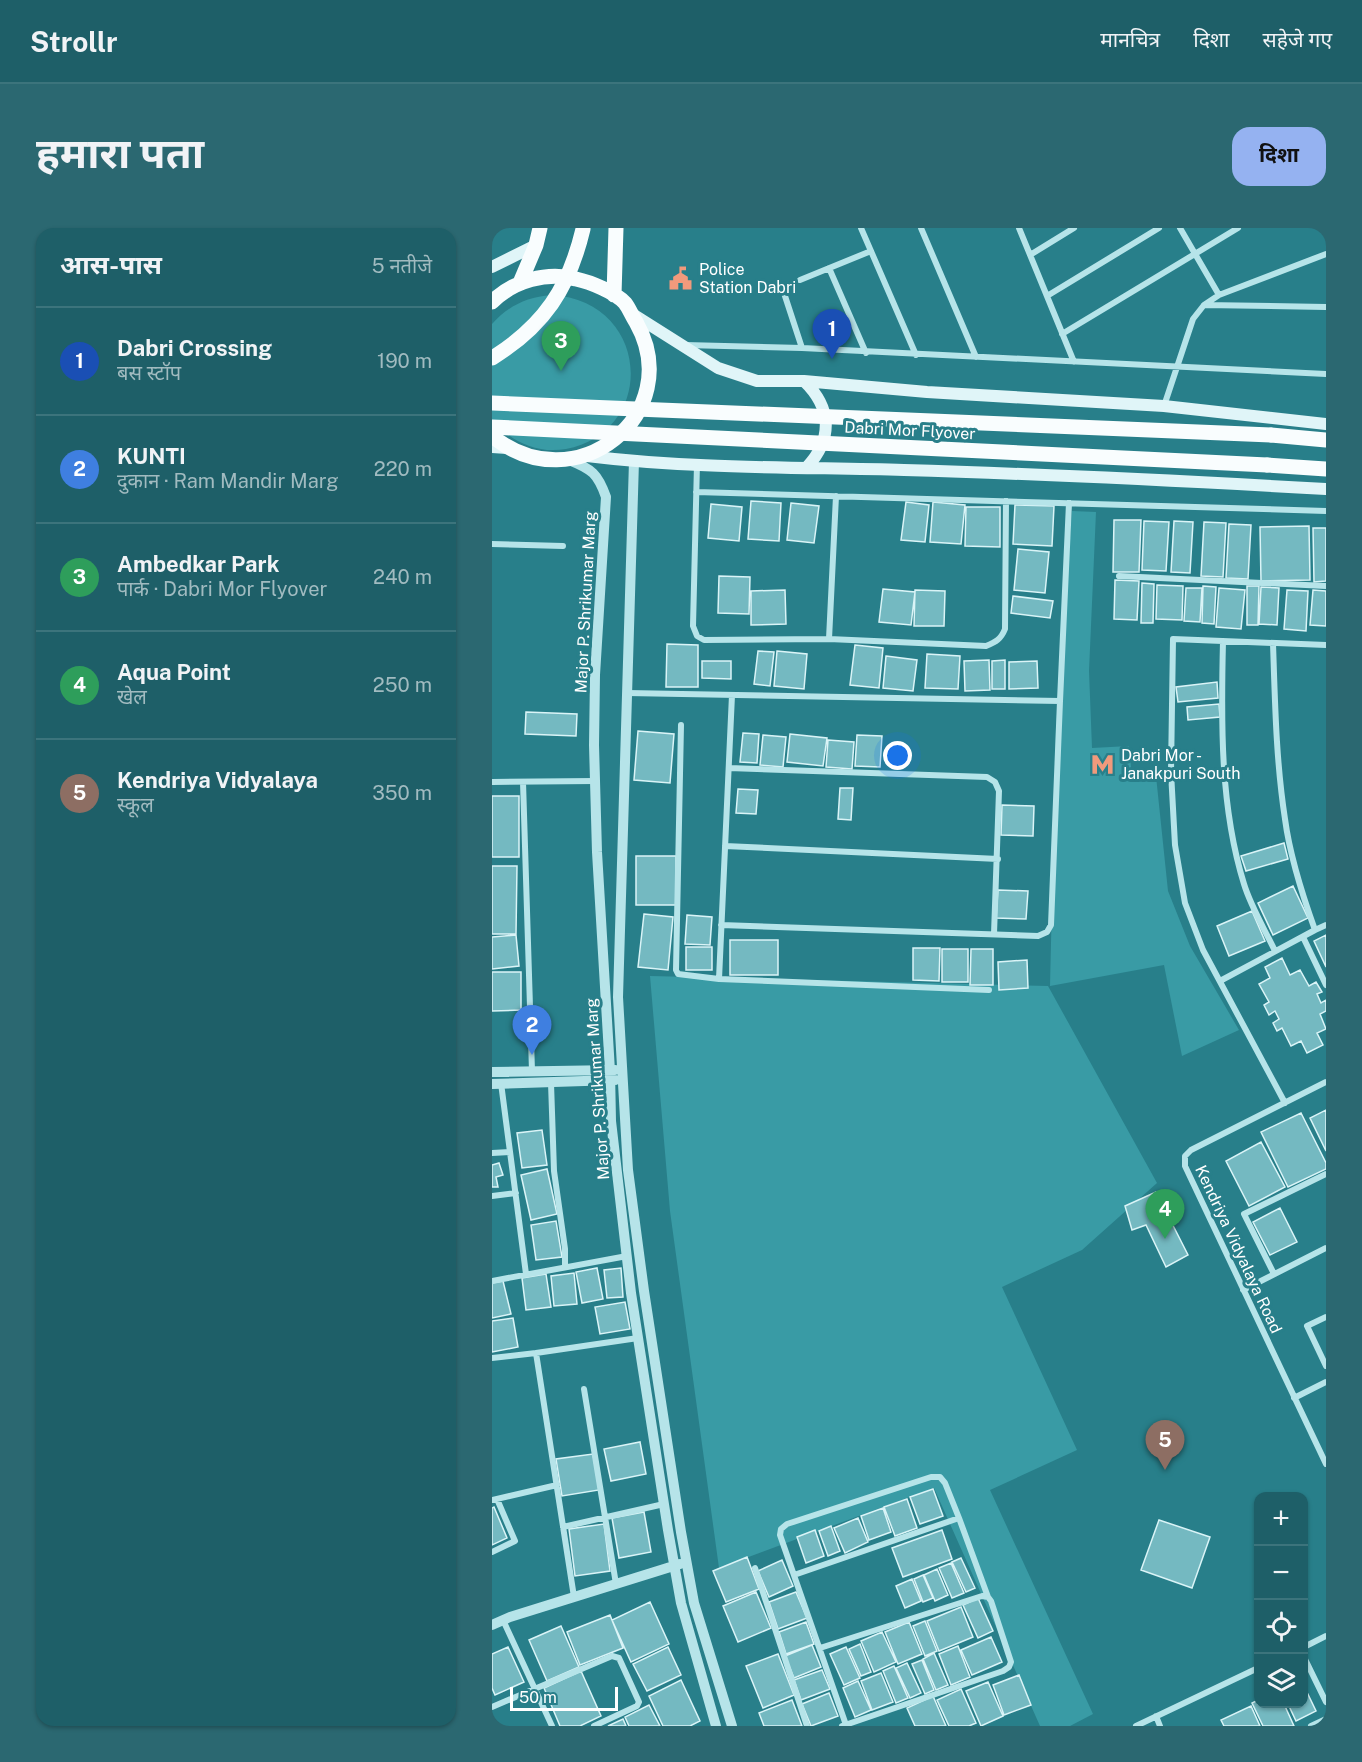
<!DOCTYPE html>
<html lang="hi">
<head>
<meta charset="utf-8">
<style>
  :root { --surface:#1e5f68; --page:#2b6871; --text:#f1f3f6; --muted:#a1bbc0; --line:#3c747c; --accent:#95b2f1 }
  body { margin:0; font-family:"Public Sans","Noto Sans Devanagari",sans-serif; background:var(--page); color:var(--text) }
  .controls { position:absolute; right:18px; bottom:18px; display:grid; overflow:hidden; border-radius:12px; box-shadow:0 2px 4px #0004 }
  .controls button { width:54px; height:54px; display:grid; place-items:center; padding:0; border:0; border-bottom:2px solid var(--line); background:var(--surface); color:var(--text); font:30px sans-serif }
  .scale { position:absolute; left:18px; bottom:15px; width:108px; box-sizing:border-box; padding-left:6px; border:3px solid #fff; border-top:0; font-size:16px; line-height:21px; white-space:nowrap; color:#fff; -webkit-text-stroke:4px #287f8a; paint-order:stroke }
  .you { position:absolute; left:406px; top:528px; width:21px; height:21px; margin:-15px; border:4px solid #fff; border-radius:50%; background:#1a73e8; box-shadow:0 0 0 9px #1a73e833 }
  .badge { display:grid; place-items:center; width:39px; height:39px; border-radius:50%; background:var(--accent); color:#fff; font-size:20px; font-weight:700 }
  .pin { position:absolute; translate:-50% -50px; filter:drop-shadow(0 2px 3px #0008) }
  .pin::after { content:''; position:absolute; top:32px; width:21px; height:18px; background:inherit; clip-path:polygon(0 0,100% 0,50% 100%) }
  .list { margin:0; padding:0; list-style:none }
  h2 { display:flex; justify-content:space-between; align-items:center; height:78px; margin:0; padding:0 24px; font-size:26px }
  h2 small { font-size:20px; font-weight:400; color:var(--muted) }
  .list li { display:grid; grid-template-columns:39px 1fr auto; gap:18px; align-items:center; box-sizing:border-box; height:108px; padding:0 24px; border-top:2px solid var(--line) }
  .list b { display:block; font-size:22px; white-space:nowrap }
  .list p { margin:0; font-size:20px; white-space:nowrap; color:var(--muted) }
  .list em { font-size:20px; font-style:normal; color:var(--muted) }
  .icon { flex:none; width:33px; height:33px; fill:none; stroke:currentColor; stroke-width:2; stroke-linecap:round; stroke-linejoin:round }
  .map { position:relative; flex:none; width:834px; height:1498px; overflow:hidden; border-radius:18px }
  header { display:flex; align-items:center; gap:36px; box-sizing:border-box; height:84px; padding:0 30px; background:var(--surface); border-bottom:2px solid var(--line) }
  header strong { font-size:28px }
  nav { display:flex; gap:33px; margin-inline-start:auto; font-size:21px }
  .intro { display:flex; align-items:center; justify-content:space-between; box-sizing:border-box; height:144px; padding:0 36px }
  h1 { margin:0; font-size:42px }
  .button { padding:15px 27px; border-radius:18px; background:var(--accent); color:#111; font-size:21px; font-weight:700 }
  main { display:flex; gap:36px; padding:0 36px }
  aside { flex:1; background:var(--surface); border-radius:18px; box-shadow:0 2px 4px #0004 }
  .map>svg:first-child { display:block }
</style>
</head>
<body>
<header>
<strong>Strollr</strong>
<nav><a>मानचित्र</a><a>दिशा</a><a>सहेजे गए</a></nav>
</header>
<div class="intro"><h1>हमारा पता</h1><a class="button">दिशा</a></div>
<main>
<aside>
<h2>आस-पास<small>5 नतीजे</small></h2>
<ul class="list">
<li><span class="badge" style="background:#1a4fb4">1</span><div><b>Dabri Crossing</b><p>बस स्टॉप</p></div><em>190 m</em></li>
<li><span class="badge" style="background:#3f7fe0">2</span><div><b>KUNTI</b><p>दुकान · Ram Mandir Marg</p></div><em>220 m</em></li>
<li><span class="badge" style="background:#2e9e5b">3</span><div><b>Ambedkar Park</b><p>पार्क · Dabri Mor Flyover</p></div><em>240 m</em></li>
<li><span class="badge" style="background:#2e9e5b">4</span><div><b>Aqua Point</b><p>खेल</p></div><em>250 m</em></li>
<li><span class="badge" style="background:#8d6e63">5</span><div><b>Kendriya Vidyalaya</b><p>स्कूल</p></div><em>350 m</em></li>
</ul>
</aside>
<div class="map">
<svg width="834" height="1498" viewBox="0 0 834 1498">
  <rect width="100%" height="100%" fill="#287f8a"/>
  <path fill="#399ba5" d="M59 67C158 72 167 202 74 221 44 226 20 213 0 193V96C16 78 35 69 59 67Z
    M580 283 604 284 597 443 600 520 637 518 640 550 664 548 676 663 698 718 747 802 690 828 672 737 558 758 564 499Z
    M158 748 556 758 665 955 590 1022 510 1059 585 1222 498 1262 601 1486 578 1498H548L442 1260 227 1340 178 983Z"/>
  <path fill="#74b9c1" stroke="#daf4f7" stroke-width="1.5" d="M259 273 289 275 287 313 256 311Z
    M414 274 437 277 433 314 409 312Z
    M441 274 473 277 469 316 438 314Z
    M299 275 327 278 322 315 295 312Z
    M219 276 250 279 247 313 216 310Z
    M523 277 562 278 560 318 521 316Z
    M474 279H508V319L473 318Z
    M622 292H649L647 344H621Z
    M652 293 677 294 674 343 650 342Z
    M682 293 701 294 698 345 679 344Z
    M712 294 734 295 731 349 709 348Z
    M737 296 759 297 756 351 734 350Z
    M817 298 818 352 769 353 768 299Z
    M821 300H834V353L822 354Z
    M526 321 557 324 553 365 522 362Z
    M227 348 258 349 257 386 226 385Z
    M623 352 647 353 645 392 622 391Z
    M650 355 662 356 661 395H649Z
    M665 357 691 358 690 392 664 391Z
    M711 358 724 359 722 396 710 395Z
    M755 358H767L766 397H755Z
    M769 359 787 360 785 397 767 396Z
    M694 360H710L708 394 692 393Z
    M727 360 753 362 749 401 724 399Z
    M391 361 423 364 419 397 387 394Z
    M293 362 294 396 259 397V363Z
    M423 362 453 363 452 398H422Z
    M795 362 816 363 814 403 792 401Z
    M821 362 834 363V398L818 397Z
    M521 368 561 373 558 390 519 385Z
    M175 416 206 417V459H174Z
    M363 417 391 420 387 460 358 457Z
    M266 423 282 424 278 458 262 456Z
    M285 423 315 426 312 461 282 458Z
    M435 426 468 428 466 461 433 460Z
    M394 428 425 432 421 463 391 460Z
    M497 432 498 462 473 463 472 433Z
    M513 432V461H500V433Z
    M210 433H239V451L210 450Z
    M545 433 546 460 517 461V434Z
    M725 454 726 470 686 474 684 459Z
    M727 476 728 489 696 492 695 479Z
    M34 484 85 486 84 508 33 506Z
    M146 503 182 506 178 555 142 552Z
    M251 505 267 506 265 535 248 534Z
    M298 506 335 510 331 538 295 534Z
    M271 507 294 509 291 539 268 537Z
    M365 507 390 508 388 539 363 538Z
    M336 512 362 514 360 541 334 539Z
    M348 560H361L359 592 346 591Z
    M246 561 266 562 264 586 244 585Z
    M0 568H27V629H0Z
    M510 577 542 578 541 608 509 607Z
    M792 615 796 631 754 643 749 628Z
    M144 628H184V677H144Z
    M0 638H25L24 706H0Z
    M801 658 816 690 781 707 766 675Z
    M506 662 536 663 534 691 504 690Z
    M760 683 773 713 737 728 725 698Z
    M152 686 181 689 176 742 146 739Z
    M195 687 220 689 218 717 193 716Z
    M24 707 27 738 0 741V709Z
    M834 707V739L822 713Z
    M238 712H286V747H238Z
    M194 719H220V742H194Z
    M421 720H448L447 753 421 752Z
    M450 721H476V754H450Z
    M479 721H501V757H478Z
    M790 730 798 747 808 742 817 758 824 754 830 764 825 766 829 775 834 772V783L828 786 834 801 825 805 831 817 815 825 809 813 799 818 790 800 785 803 781 795 787 791 783 783 777 787 772 777 777 774 767 756 778 750 773 739Z
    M535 732 536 760 507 762 506 734Z
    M0 744H29V782L0 783Z
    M834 882V923L818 890Z
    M809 885 834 935V941L796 959 769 904Z
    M50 902 55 937 30 940 25 905Z
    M769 914 793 959 757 978 734 933Z
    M7 935 11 947 4 949 6 959H0V937Z
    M55 941 65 986 39 992 29 947Z
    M664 964 696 1027 674 1039 654 997 640 1002 633 978Z
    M788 980 805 1014 778 1027 761 994Z
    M64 993 70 1029 44 1032 39 997Z
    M105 1040 111 1071 90 1075 84 1044Z
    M129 1040 131 1069 115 1070 112 1042Z
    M82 1045 85 1076 62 1078 59 1048Z
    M54 1046 59 1079 34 1082 30 1050Z
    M11 1053 19 1086 0 1090V1055Z
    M133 1074 138 1101 108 1106 103 1079Z
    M21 1090 26 1119 0 1124V1093Z
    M148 1214 154 1246 119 1253 112 1221Z
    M101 1226 107 1262 70 1268 64 1231Z
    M441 1261 451 1288 428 1296 418 1269Z
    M415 1271 425 1300 403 1308 392 1279Z
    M2 1279 15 1310 0 1317V1280Z
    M391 1280 399 1304 377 1312 369 1288Z
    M152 1284 159 1324 127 1330 120 1290Z
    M366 1290 376 1314 353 1325 342 1300Z
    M667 1292 718 1309 700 1360 649 1342Z
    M112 1296 118 1343 83 1348 77 1301Z
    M339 1298 348 1323 336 1328 327 1303Z
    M323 1302 332 1328 314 1335 305 1309Z
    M450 1302 460 1331 411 1349 400 1320Z
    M255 1329 267 1361 234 1374 221 1343Z
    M469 1330 483 1360 474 1364 460 1334Z
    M290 1332 301 1358 277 1369 266 1343Z
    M459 1335 472 1365 460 1370 447 1340Z
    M445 1341 456 1367 443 1373 432 1347Z
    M431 1347 441 1370 431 1374 422 1351Z
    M420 1351 429 1373 413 1380 404 1358Z
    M264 1364 279 1400 246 1414 231 1378Z
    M304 1364 315 1390 286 1401 277 1374Z
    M486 1370 501 1403 486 1410 471 1377Z
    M158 1374 177 1416 139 1434 120 1392Z
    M469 1379 481 1409 447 1423 435 1393Z
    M118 1387 131 1420 88 1437 75 1404Z
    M433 1393 445 1423 433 1428 421 1398Z
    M314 1394 322 1416 294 1426 287 1404Z
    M417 1394 430 1426 406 1436 393 1404Z
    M69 1398 87 1439 55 1453 37 1412Z
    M390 1404 404 1434 382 1444 369 1413Z
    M499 1409 510 1434 480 1447 469 1422Z
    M368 1416 379 1444 369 1448 357 1421Z
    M320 1417 329 1439 302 1450 293 1428Z
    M466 1418 478 1449 459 1457 447 1426Z
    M16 1419 32 1454 3 1467 0 1460V1426Z
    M176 1419 189 1447 155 1463 141 1436Z
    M354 1419 368 1450 352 1457 338 1426Z
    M442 1425 456 1457 444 1462 431 1431Z
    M286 1426 302 1467 271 1480 254 1438Z
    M430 1432 442 1462 433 1466 420 1436Z
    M415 1435 429 1465 418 1470 404 1440Z
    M402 1438 416 1470 404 1475 391 1443Z
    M330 1442 338 1461 309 1472 302 1452Z
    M89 1443 109 1488 88 1498H68L52 1460Z
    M389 1445 401 1474 380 1482 369 1453Z
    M527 1447 539 1477 512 1487 501 1457Z
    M189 1452 208 1493 198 1498H171L157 1468Z
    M366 1453 379 1482 363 1489 351 1460Z
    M496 1454 511 1488 489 1498 474 1463Z
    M812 1458 824 1483 804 1493 796 1476H812Z
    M469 1461 484 1495 477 1498H457L445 1472Z
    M337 1465 346 1488 319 1498 310 1476Z
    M441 1468 454 1498H423L415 1480Z
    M300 1472 310 1498H272L267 1485Z
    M766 1472V1476H792L802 1498H771L760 1475Z
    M157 1477 168 1498H137L133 1489Z
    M759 1478 768 1498H732L729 1492Z
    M131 1491 134 1498H116Z"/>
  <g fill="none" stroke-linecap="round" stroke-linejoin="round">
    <path stroke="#b6e4e9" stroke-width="6" d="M369 0 424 127
      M429 0 484 129
      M527 0 582 134
      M688 0 727 67
      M538 27 582 0
      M337 40 374 125
      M308 52 379 23
      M292 65 310 120
      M555 68 667 0
      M712 77 727 67 834 26
      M570 106 746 0
      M193 117 310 120 834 146
      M672 178 701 91 712 77 834 79
      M205 236 201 398 205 408 212 412 337 411 494 418C504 414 509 411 513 401L514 273
      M204 264 834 283
      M0 316 71 318
      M627 348 834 358
      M337 411 344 268
      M731 413C729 494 728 579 752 656 759 679 773 702 783 723
      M781 415C783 474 784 533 793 591 798 629 810 666 823 702L834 697
      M135 465 568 473 559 697 555 704 546 708 229 697
      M568 473 577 275
      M189 497 184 742 186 746 227 751 497 762
      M237 540 495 549 503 554 507 563 502 706
      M0 554 103 553
      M31 554 40 843
      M233 618 506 631
      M811 709 834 757
      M227 751 240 467
      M728 753 823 702
      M834 854 699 922 693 928V938L834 1236
      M9 855 34 1046
      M59 855 62 943 73 1021V1038
      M793 875 711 722 693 675 683 617 679 544 681 411 834 417
      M0 925 18 924
      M0 968 24 965
      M782 1046 752 986 834 946
      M0 1053 135 1028
      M751 1062 834 1020
      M834 1089 815 1098 834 1138
      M0 1130 44 1125
      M92 1161 124 1356
      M802 1170 834 1154
      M0 1272 65 1257
      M71 1299 172 1276
      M0 1324 23 1313 5 1271
      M263 1340 315 1498
      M302 1347 467 1290 496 1369 499 1373 519 1434 517 1439 511 1443 350 1498
      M82 1369 44 1125 146 1110
      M11 1392 60 1498
      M812 1419 834 1408
      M328 1420 490 1368 496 1369
      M812 1429 834 1474
      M0 1479 120 1428 127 1430 147 1474 145 1478 102 1498
      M664 1488 668 1498
      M354 1497 288 1307 289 1301 295 1296 439 1249H448L453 1255 467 1290
      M644 1498 766 1440
      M819 1498 834 1491"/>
    <path stroke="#b6e4e9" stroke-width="10" d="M77 232C100 241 106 246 114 269L103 447 102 517 105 624 118 843 119 893 139 1065 176 1302 189 1375 224 1498
      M142 233 126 769 136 942 152 1063 189 1304 202 1375 240 1498
      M0 844 123 842
      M0 856 123 852
      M0 1397 18 1389 188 1336"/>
    <path stroke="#e0f5f8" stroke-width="12" d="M0 39 44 17
      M139 85 226 140 265 153H312L435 164 672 178 834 196
      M312 153C340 180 341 211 315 239
      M0 219 15 220
      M95 228C200 241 307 239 412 242 553 246 693 253 834 261"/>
    <path stroke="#f9fdfe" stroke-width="15" d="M28 55 44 17 48 0
      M122 67 124 0
      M0 74C21 53 55 43 84 51 98 54 123 64 133 75 137 80 140 88 144 94 196 186 83 276 0 208
      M779 207 834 212
      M775 237 834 241"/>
    <path stroke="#f9fdfe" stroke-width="15" d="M0 130C52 98 77 60 91 1
      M0 175 779 207
      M0 199 775 237"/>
  </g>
  <defs>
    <symbol id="civic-bare" viewBox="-9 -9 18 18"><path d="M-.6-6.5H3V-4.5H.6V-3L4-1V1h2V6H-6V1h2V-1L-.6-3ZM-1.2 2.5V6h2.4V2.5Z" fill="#f19a7c" stroke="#287f8a" stroke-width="2.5" paint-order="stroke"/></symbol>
    <symbol id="metro-bare" viewBox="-9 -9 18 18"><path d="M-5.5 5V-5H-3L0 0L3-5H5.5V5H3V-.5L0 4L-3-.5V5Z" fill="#f19a7c" stroke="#287f8a" stroke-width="2.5" paint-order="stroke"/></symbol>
  </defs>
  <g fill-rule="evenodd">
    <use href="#civic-bare" x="172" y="34" width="33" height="33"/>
    <use href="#metro-bare" x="594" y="520" width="33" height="33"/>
  </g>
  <g text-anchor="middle" stroke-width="6" stroke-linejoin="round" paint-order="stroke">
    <g font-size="16" fill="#fff" stroke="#287f8a" text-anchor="start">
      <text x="207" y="47">Police<tspan x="207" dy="18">Station Dabri</tspan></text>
      <text x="629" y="533">Dabri Mor -<tspan x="629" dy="18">Janakpuri South</tspan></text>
    </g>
    <g font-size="16" fill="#fff" stroke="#287f8a">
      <text transform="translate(418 202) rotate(3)" y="6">Dabri Mor Flyover</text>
      <text transform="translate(93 374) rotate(-87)" y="6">Major P. Shrikumar Marg</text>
      <text transform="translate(105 861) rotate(-94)" y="6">Major P. Shrikumar Marg</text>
      <text transform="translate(747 1021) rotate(65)" y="6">Kendriya Vidyalaya Road</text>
    </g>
  </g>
</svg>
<div class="controls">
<button>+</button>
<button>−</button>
<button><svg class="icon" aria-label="locate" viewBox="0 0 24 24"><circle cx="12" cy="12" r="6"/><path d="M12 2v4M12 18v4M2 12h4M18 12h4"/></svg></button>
<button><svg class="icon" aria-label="layers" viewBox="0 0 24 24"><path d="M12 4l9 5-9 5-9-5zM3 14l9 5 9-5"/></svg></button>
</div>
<div class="scale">50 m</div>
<div class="you"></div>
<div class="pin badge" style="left:340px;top:131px;background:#1a4fb4">1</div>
<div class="pin badge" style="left:40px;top:827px;background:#3f7fe0">2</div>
<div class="pin badge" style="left:69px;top:143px;background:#2e9e5b">3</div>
<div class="pin badge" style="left:673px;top:1011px;background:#2e9e5b">4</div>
<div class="pin badge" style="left:673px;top:1242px;background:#8d6e63">5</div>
</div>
</main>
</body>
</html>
